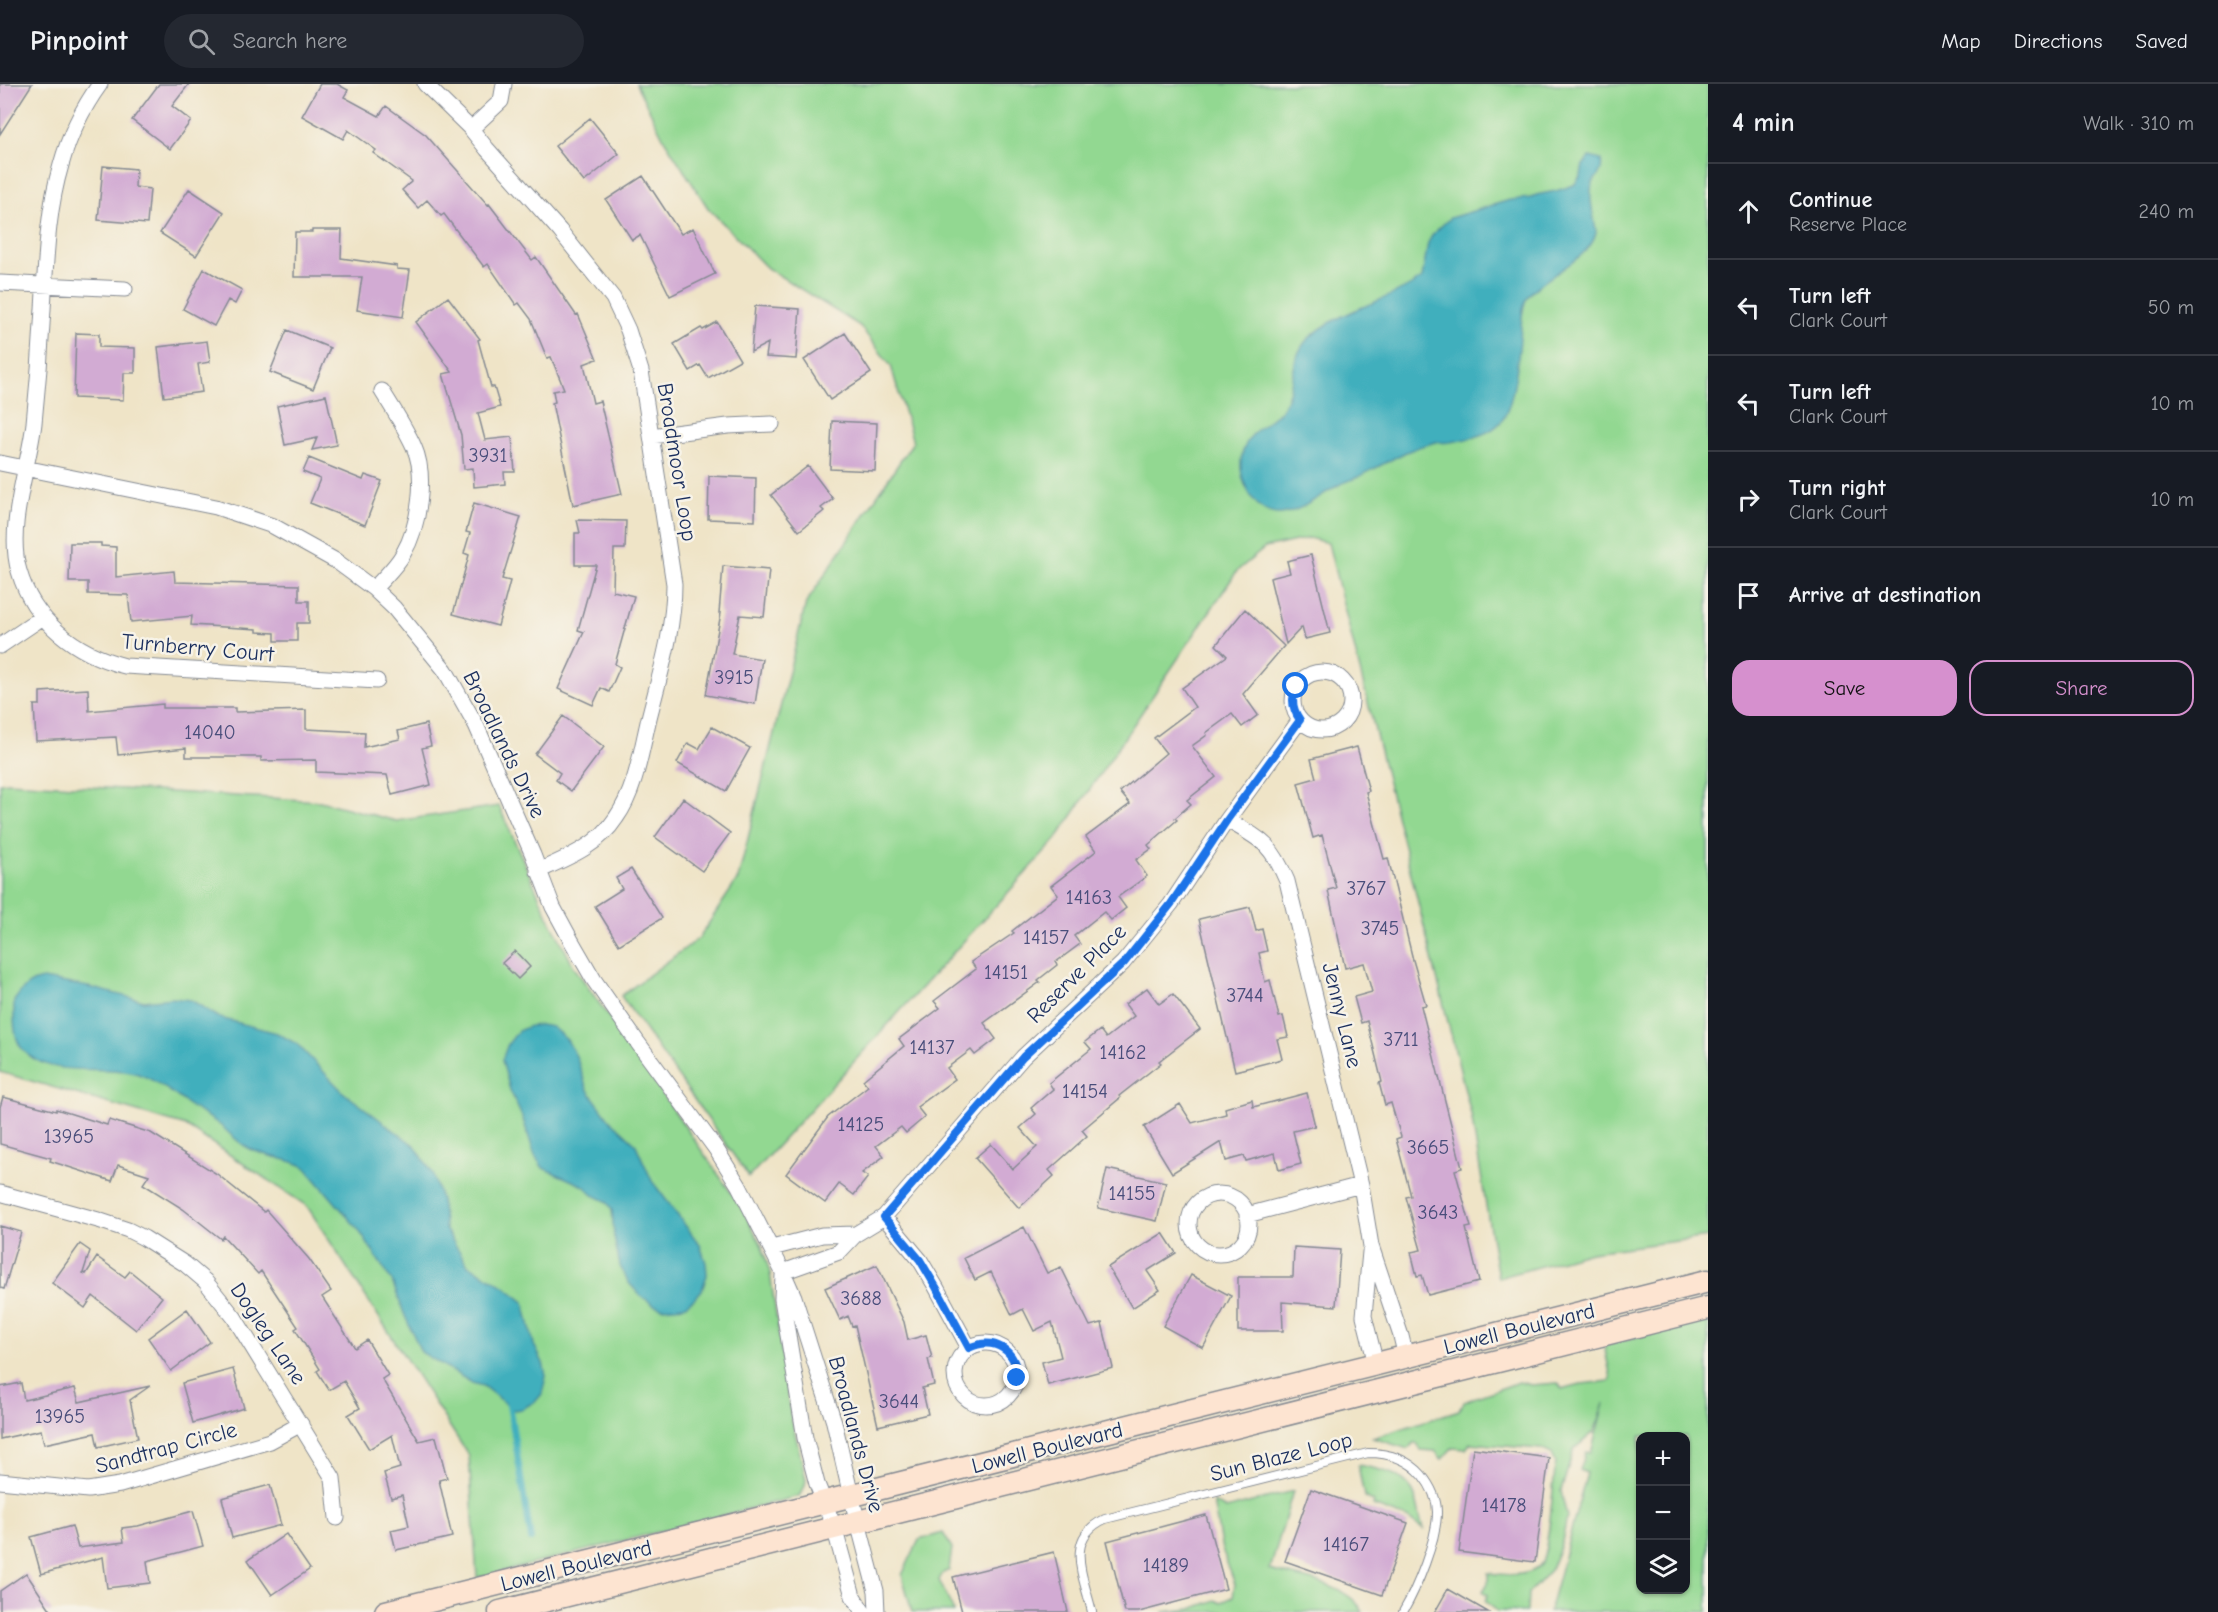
<!DOCTYPE html>
<html lang="en">
<head>
<meta charset="utf-8">
<style>
  :root { --surface:#171b24; --page:#242831; --text:#f1f3f6; --muted:#9ea1a6; --line:#363941; --accent:#d690ce }
  body { margin:0; font-family:"Comic Neue",sans-serif; background:var(--page); color:var(--text) }
  .controls { position:absolute; right:18px; bottom:18px; display:grid; overflow:hidden; border-radius:12px; box-shadow:0 2px 4px #0004 }
  .controls button { width:54px; height:54px; display:grid; place-items:center; padding:0; border:0; border-bottom:2px solid var(--line); background:var(--surface); color:var(--text); font:30px sans-serif }
  .stop { position:absolute; width:18px; height:18px; margin:-14px; border:4px solid #1a73e8; border-radius:50%; background:#fff }
  .stop.end { background:#1a73e8; border-color:#fff; box-shadow:0 2px 6px #0008 }
  .list { margin:0; padding:0; list-style:none }
  h2 { display:flex; justify-content:space-between; align-items:center; height:78px; margin:0; padding:0 24px; font-size:26px }
  h2 small { font-size:20px; font-weight:400; color:var(--muted) }
  .list li { display:grid; grid-template-columns:39px 1fr auto; gap:18px; align-items:center; box-sizing:border-box; height:96px; padding:0 24px; border-top:2px solid var(--line) }
  .list b { display:block; font-size:22px; white-space:nowrap }
  .list p { margin:0; font-size:20px; white-space:nowrap; color:var(--muted) }
  .list em { font-size:20px; font-style:normal; color:var(--muted) }
  .actions { display:flex; gap:12px; padding:18px 24px }
  .actions a { flex:1; padding:14px 0; border:2px solid var(--accent); border-radius:18px; text-align:center; font-size:21px; color:var(--accent) }
  .actions .main { background:var(--accent); color:#111 }
  .icon { flex:none; width:33px; height:33px; fill:none; stroke:currentColor; stroke-width:2; stroke-linecap:round; stroke-linejoin:round }
  .map { position:relative; flex:none; width:1708px; height:1528px; overflow:hidden }
  header { display:flex; align-items:center; gap:36px; box-sizing:border-box; height:84px; padding:0 30px; background:var(--surface); border-bottom:2px solid var(--line) }
  header strong { font-size:28px }
  nav { display:flex; gap:33px; margin-inline-start:auto; font-size:21px }
  .search { width:420px; height:54px; background:var(--page); display:flex; align-items:center; gap:15px; box-sizing:border-box; padding:0 21px; border-radius:33px; color:var(--muted); font-size:22px }
  main { display:flex }
  aside { flex:1; background:var(--surface) }
  .map>svg:first-child { display:block }
</style>
</head>
<body>
<header>
<strong>Pinpoint</strong>
<div class="search"><svg class="icon" aria-label="search" viewBox="0 0 24 24"><circle cx="10" cy="10" r="6"/><path d="M15 15l6 6"/></svg>Search here</div>
<nav><a>Map</a><a>Directions</a><a>Saved</a></nav>
</header>
<main>
<div class="map">
<svg width="1708" height="1528" viewBox="0 0 1708 1528">
  <rect width="100%" height="100%" fill="#f7f3e8"/>
  <filter id="ink" filterUnits="userSpaceOnUse"><feTurbulence type="fractalNoise" baseFrequency=".0167" numOctaves="2"/><feDisplacementMap in="SourceGraphic" scale="12" xChannelSelector="R" yChannelSelector="G"/><feConvolveMatrix kernelMatrix="1 2 1 2 8 2 1 2 1" color-interpolation-filters="sRGB"/></filter>
  <filter id="wash" filterUnits="userSpaceOnUse"><feTurbulence type="fractalNoise" baseFrequency=".008" numOctaves="4" result="noise"/><feDisplacementMap in="SourceGraphic" scale="24" xChannelSelector="R" yChannelSelector="G"/><feGaussianBlur stdDeviation="1.35" result="paint"/><feColorMatrix in="noise" values="0 0 0 0 0 0 0 0 0 0 0 0 0 0 0 0 0 1.4 0 .05"/><feComposite in="paint" operator="in"/></filter>
  <g filter="url(#wash)">
    <rect width="100%" height="100%" fill="#efe4c7"/>
    <path fill="#92d891" stroke="#568478" stroke-width="1.5" fill-rule="evenodd" d="M636 0H1708V1153L1591 1168 1498 1194 1471 1030 1328 459 1309 454 1265 464 1237 487 1055 757 749 1093 621 912 699 854 738 795 806 519 913 358 891 282 860 242 767 184 708 124 665 57Z
      M8 698 320 717 396 737 499 722 548 832 574 883 741 1123 762 1162 770 1189 790 1328 806 1395 805 1402 799 1412 477 1494 469 1372 307 1122 186 1042 0 988V699Z
      M1708 1235V1528H1549L1587 1389 1580 1386 1586 1368 1591 1369 1604 1319 1594 1348 1574 1365 1561 1407 1567 1433 1562 1458 1551 1485 1528 1510 1527 1528 1497 1527 1485 1517 1488 1511 1483 1507 1488 1499V1489C1503 1491 1532 1494 1541 1480 1549 1469 1553 1397 1556 1379L1552 1370 1541 1365 1470 1359 1466 1365 1452 1364 1442 1375 1435 1367 1421 1366 1416 1359 1408 1365 1373 1354 1459 1326 1465 1317 1519 1298 1531 1301 1558 1299 1562 1305 1581 1300 1610 1297 1611 1294 1604 1261ZM1640 1352H1686V1506H1640Z
      M1358 1381C1382 1386 1409 1389 1416 1416 1419 1426 1420 1436 1423 1445L1407 1434 1373 1422 1374 1418 1364 1412Z
      M1293 1407 1270 1486C1299 1495 1348 1499 1363 1528H1163L1191 1525 1215 1516 1222 1519 1233 1512 1235 1500 1222 1466 1213 1418 1226 1425Z
      M943 1449 952 1464 949 1486 943 1489 939 1496 954 1528H912L902 1491 919 1456Z"/>
    <path fill="#40afbd" stroke="#2e6f8e" stroke-width="1.5" d="M1590 73 1601 76C1604 93 1592 92 1591 106 1589 117 1595 137 1596 149 1590 176 1543 192 1528 212 1522 221 1522 233 1521 243 1519 267 1515 322 1500 339 1489 351 1465 356 1450 358 1445 359 1441 358 1436 358 1427 360 1415 364 1406 368 1390 376 1374 385 1358 393 1351 396 1344 398 1337 402 1306 420 1271 453 1247 405 1237 385 1239 363 1256 347 1263 340 1273 335 1280 327 1297 306 1288 276 1307 256 1339 225 1387 219 1422 194L1428 159 1433 150 1450 134 1510 116 1531 114 1536 111 1556 107 1574 101 1581 92 1583 81Z
      M43 895 88 903 144 917 172 914 191 916 220 934 277 949 297 960 344 1009 415 1062 433 1090 441 1116 445 1145 468 1181 504 1202 524 1218 534 1261 543 1279 546 1292 542 1310 536 1317 522 1325 514 1326 483 1302 472 1299 421 1268 405 1232 392 1197 358 1145 305 1083C286 1073 264 1074 245 1062 235 1056 227 1046 217 1039 209 1033 199 1028 190 1022 172 1009 153 993 131 988 96 981 55 994 26 969 12 958 14 933 14 917 22 905 29 897 43 895Z
      M540 941 552 943 567 956 576 972 587 1005 609 1035 635 1059 652 1097 700 1161 706 1179 707 1191 702 1206 694 1215 684 1222 662 1224 654 1221 640 1211 629 1199 620 1182 614 1153 612 1125 606 1117 593 1111 584 1102 543 1084 535 1072 523 1035 510 1006 502 976 508 960 518 947 530 942Z"/>
    <g fill="none" stroke-linecap="round" stroke-linejoin="round">
      <path stroke="#40afbd" stroke-width="6" d="M508 1314 531 1455"/>
    </g>
    <g id="blocks">
      <path fill="#d2abd3" d="M0 0H32L0 50Z
        M159 0H189L172 22 191 37 170 65 132 36Z
        M320 0H337L348 6 344 13 379 32 386 22 426 51 488 121 489 120 532 176 536 173 576 231 578 230 597 275 584 280 593 319 600 317 622 410 573 421 552 319 555 318 553 307 564 305 551 273 547 274 531 235 519 219 516 221 488 180 484 183 444 130 441 132 427 116 418 124 402 106 412 97 373 69 376 66 348 46 343 55 302 32Z
        M590 34 619 70 584 98 555 62Z
        M103 82 136 85 135 103 150 105 147 140 98 136Z
        M643 92 681 150 693 144 715 190 670 212 640 151 632 156 606 116Z
        M189 105 224 128 196 172 160 149Z
        M312 146H342L341 174 397 182V185L410 186 403 233 357 226 362 193H294L295 148H312Z
        M204 185 242 206 235 220 228 216 214 242 183 225Z
        M448 213 480 255 478 256 491 303H494L500 323 478 329 485 356 512 353 515 388H504L505 400 474 403 473 384 464 385 461 351 443 290 452 288 416 238Z
        M755 222 800 225 796 275 766 273 768 259 751 268Z
        M717 238 740 276 708 294 700 281 690 287 674 260 701 244 703 246Z
        M287 246 330 264 313 305 270 288Z
        M76 249 99 250V263L135 264V289H124L123 316 74 314Z
        M845 249 871 289 830 316 804 276Z
        M207 257 210 278 198 280 202 308 164 313 158 263Z
        M326 311 337 361 312 366 317 354 285 361 277 322Z
        M832 337 877 339 875 387 830 385Z
        M309 374 363 396 365 391 382 397 365 441 310 419 320 395 303 388Z
        M808 382 833 415 821 424 824 427 799 447 771 411Z
        M709 392 756 394 755 437 708 435Z
        M474 419 521 433 502 495 510 497 498 542 453 530 469 471 464 469 470 449 466 448Z
        M577 436 626 437 625 465H614L613 507 634 512 615 580 620 583 609 608 601 604 593 621 558 605 584 548 578 546 596 481H575V449H580Z
        M70 459H101V462L116 463V493L174 487 175 498 299 501V517H309V539H297V557H275V549L257 548V545L191 541 192 532 131 538 128 511 88 510V498H69Z
        M1311 471 1330 549 1305 555 1302 543 1286 560 1270 494 1290 489 1287 477Z
        M723 482 769 486 764 533 740 531 732 570 762 575 755 620 706 611 721 529H719Z
        M1245 525 1284 562 1243 610 1258 631 1242 643 1232 630 1206 649 1207 651 1192 662 1216 693 1187 716 1191 720 1175 734 1177 736 1148 761 1151 765 1136 776 1147 792 1118 813 1126 824 1111 836 1104 828 1074 852 1080 860 1056 878 1057 881 1038 896 1040 898 984 939 996 955 975 971 971 966 947 984 955 995 917 1023 925 1033 906 1049 901 1043 876 1062 884 1072 862 1089 868 1093 854 1111 839 1100 825 1119 786 1090 828 1033 868 1002 863 996 904 962 899 955 940 924 934 917 976 885 971 878 1014 849 1012 847 1058 811 1051 802 1096 767 1086 753 1130 720 1120 708 1166 669 1154 654 1195 623 1182 604 1227 572 1216 561Z
        M88 605 89 627 163 620V624H235V628L306 626V645L365 648 364 663 400 655 398 647 426 640 431 662 422 664 431 701 392 711 387 691 316 688V676L261 677V673H186V664L118 671 116 653 36 657 34 621H40V608Z
        M563 632 604 663 571 707 556 696 560 689 535 670Z
        M712 643 750 664 726 707 677 679 688 659 699 665Z
        M1357 663 1369 707 1366 708 1384 775 1388 774 1413 876 1426 921 1421 922 1462 1084 1455 1086 1471 1143 1466 1144 1479 1198 1428 1211 1422 1191 1417 1192 1411 1168 1421 1166 1406 1113 1411 1112 1396 1055 1401 1053 1391 1019 1385 1021 1379 999 1382 998 1367 937 1361 939 1354 913 1372 908 1364 879 1345 884 1328 806 1336 804 1322 751 1313 754 1298 699 1316 694 1311 675Z
        M683 714 730 749 702 787 655 753Z
        M631 785 662 834 619 861 595 822 622 805 616 794Z
        M1250 823 1256 847 1262 845 1267 867 1259 869 1265 898 1270 896 1279 933 1283 932 1288 953 1277 955 1282 975 1235 987 1199 835Z
        M515 867 530 883 518 895 502 879Z
        M1147 904 1159 920 1173 910 1200 945 1159 977 1161 979 1119 1012 1120 1014 1082 1046 1087 1052 1049 1086 1054 1092 1019 1124 975 1074 991 1060 1013 1085 1037 1063 1020 1044 1036 1030 1031 1024 1053 1005 1049 999 1091 965 1085 958 1100 946 1106 954 1134 932 1125 920Z
        M1307 1009 1315 1042 1293 1047 1301 1080 1279 1086 1275 1069 1246 1077 1244 1072 1226 1077 1221 1058 1172 1089 1144 1043 1180 1020 1192 1039 1226 1030 1225 1024 1252 1016 1253 1023Z
        M3 1013 56 1027V1025L107 1041 109 1036 151 1049 217 1090 264 1128 266 1126 309 1175 331 1207 322 1213 355 1264 367 1256 388 1291 382 1295 419 1357 436 1353 447 1394 439 1396 452 1453 396 1466 391 1446 409 1442 402 1411 391 1414 384 1389 400 1384 392 1351 369 1365 348 1331 360 1324 344 1297 329 1306 317 1287 320 1285 295 1245 298 1243 261 1187 258 1190 223 1152 221 1155 183 1125 143 1100 149 1091 118 1081 112 1097 50 1077 51 1074 0 1060V1023Z
        M1107 1085 1166 1098 1157 1137 1098 1124Z
        M0 1142 21 1148 4 1205 0 1204Z
        M1024 1143 1047 1189 1061 1183 1090 1242 1102 1239 1113 1284 1048 1301 1042 1278 1061 1273 1052 1238 1034 1247 1023 1225 1012 1231 991 1188 975 1196 964 1174Z
        M1163 1149 1176 1169 1147 1187 1160 1206 1132 1224 1108 1183Z
        M80 1160 90 1167 83 1189 86 1190 97 1173 125 1193 130 1187 162 1213 136 1246 93 1212 85 1224 52 1199Z
        M1294 1163 1340 1166 1336 1222 1282 1218 1283 1247H1238V1193H1293Z
        M877 1181 904 1238 908 1256 926 1251 932 1274 928 1275 934 1301 922 1304 928 1330 878 1342 855 1241 852 1242 848 1232 840 1236 825 1204Z
        M1191 1191 1231 1212 1203 1264 1163 1242Z
        M187 1225 210 1258 171 1287 148 1254Z
        M233 1285 244 1324 193 1339 182 1299Z
        M21 1299 24 1316 75 1304 79 1318 150 1302 130 1316 138 1354 98 1363 95 1349 44 1360 41 1346 0 1355V1303Z
        M1473 1364 1549 1374 1535 1478 1459 1468Z
        M270 1401 281 1441 232 1454 222 1414Z
        M1311 1405 1408 1439 1382 1511 1285 1477Z
        M193 1427 203 1462 147 1477 150 1499 107 1504 103 1473 41 1490 31 1453 72 1442 78 1464 124 1458 122 1444 138 1442Z
        M1206 1431 1226 1505 1139 1528H1125L1107 1457Z
        M286 1450 310 1485 272 1511 248 1476Z
        M1054 1468 1068 1528H962L953 1493Z
        M26 1489 52 1528H0V1507Z
        M1448 1505 1488 1528H1435Z"/>
    </g>
  </g>
  <g filter="url(#ink)">
    <use href="#blocks" fill-opacity="0" stroke="#858a92" stroke-width="1.5"/>
    <g fill="none" stroke-linecap="round" stroke-linejoin="round">
      <defs>
        <path id="service" d="M1092 1528C1084 1493 1063 1454 1105 1435L1368 1369C1389 1369 1408 1375 1422 1391 1430 1401 1437 1415 1437 1428 1437 1456 1417 1504 1403 1528"/>
        <path id="minor" d="M100 0C82 25 69 52 61 81 47 128 46 177 43 225 41 263 38 301 34 339 29 383 6 443 19 487 33 537 76 570 125 582L377 597
          M425 0 471 45 487 65 560 147 613 214 628 246 641 287 674 500C674 546 660 590 649 634 641 667 636 706 616 734 598 762 567 774 538 787
          M471 45 501 17 504 0
          M0 199 125 205
          M651 352 728 342 772 340
          M0 379 216 423 273 442 336 477 374 505 394 524 445 586 476 641 533 771 553 823 572 858 594 896 638 959 716 1065 739 1102 783 1188 794 1213 834 1338 851 1412 876 1507 877 1528
          M374 505C383 494 396 483 403 470 419 443 427 392 414 363 405 343 393 325 382 307
          M0 562 43 533
          M1293 617a29 29 0 1 1 58 0a29 29 0 1 1-58 0Z
          M1227 736C1262 756 1271 759 1287 797L1361 1101 1371 1162 1401 1252 1406 1273
          M0 1109 98 1136 128 1146 144 1154 185 1180 205 1197 234 1233 333 1394 337 1434
          M1189 1140a30 30 0 1 1 60 0a30 30 0 1 1-60 0Z
          M1247 1131 1361 1101
          M884 1133 920 1176 936 1203 969 1264
          M772 1164 822 1151 856 1150
          M1370 1168 1364 1232 1376 1280
          M783 1188 839 1168 856 1150 884 1133 1023 973 1123 879 1171 820 1227 736 1300 636
          M783 1191 782 1215 805 1354 817 1400 834 1443 853 1512 863 1528
          M955 1290a31 31 0 1 1 62 0a31 31 0 1 1-62 0Z
          M0 1397 88 1406 120 1401 270 1357 301 1340"/>
        <path id="secondary" d="M386 1528 1708 1197
          M500 1528 1708 1224"/>
      </defs>
      <use href="#service" stroke="#858a92" stroke-width="10"/>
      <use href="#minor" stroke="#858a92" stroke-width="17"/>
      <use href="#secondary" stroke="#858a92" stroke-width="25"/>
      <use href="#service" stroke="#fff" stroke-width="8"/>
      <use href="#minor" stroke="#fff" stroke-width="15"/>
      <use href="#secondary" stroke="#fde4d1" stroke-width="22"/>
    </g>
  </g>
  <g fill="none" stroke-linecap="round" stroke-linejoin="round" filter="url(#ink)">
    <path stroke="#1a73e8" stroke-width="8" d="M1017 1294C1017 1266 994 1252 969 1264L936 1203 920 1176 884 1133 1023 973 1124 879 1171 820 1227 736 1300 636C1292 625 1291 614 1296 602"/>
  </g>
  <g text-anchor="middle" stroke-width="5" stroke-linejoin="round" paint-order="stroke">
    <g font-size="20" fill="#494e7b">
      <text x="488" y="378">3931</text>
      <text x="734" y="600">3915</text>
      <text x="210" y="655">14040</text>
      <text x="1366" y="811">3767</text>
      <text x="1089" y="820">14163</text>
      <text x="1380" y="851">3745</text>
      <text x="1046" y="860">14157</text>
      <text x="1006" y="895">14151</text>
      <text x="1245" y="918">3744</text>
      <text x="1401" y="962">3711</text>
      <text x="932" y="970">14137</text>
      <text x="1123" y="975">14162</text>
      <text x="1085" y="1014">14154</text>
      <text x="861" y="1047">14125</text>
      <text x="69" y="1059">13965</text>
      <text x="1428" y="1070">3665</text>
      <text x="1132" y="1116">14155</text>
      <text x="1438" y="1135">3643</text>
      <text x="861" y="1221">3688</text>
      <text x="899" y="1324">3644</text>
      <text x="60" y="1339">13965</text>
      <text x="1504" y="1428">14178</text>
      <text x="1346" y="1467">14167</text>
      <text x="1166" y="1488">14189</text>
    </g>
    <g font-size="22" fill="#1b2f5e" stroke="#f7f3e8">
      <text transform="translate(678 378) rotate(81)" y="8">Broadmoor Loop</text>
      <text transform="translate(198 563) rotate(5)" y="8">Turnberry Court</text>
      <text transform="translate(505 660) rotate(64)" y="8">Broadlands Drive</text>
      <text transform="translate(1076 889) rotate(-45)" y="8">Reserve Place</text>
      <text transform="translate(1343 931) rotate(76)" y="8">Jenny Lane</text>
      <text transform="translate(1519 1244) rotate(-14)" y="8">Lowell Boulevard</text>
      <text transform="translate(269 1249) rotate(56)" y="8">Dogleg Lane</text>
      <text transform="translate(857 1350) rotate(75)" y="8">Broadlands Drive</text>
      <text transform="translate(166 1363) rotate(-15)" y="8">Sandtrap Circle</text>
      <text transform="translate(1047 1363) rotate(-14)" y="8">Lowell Boulevard</text>
      <text transform="translate(1281 1372) rotate(-14)" y="8">Sun Blaze Loop</text>
      <text transform="translate(576 1481) rotate(-14)" y="8">Lowell Boulevard</text>
    </g>
  </g>
</svg>
<div class="controls">
<button>+</button>
<button>−</button>
<button><svg class="icon" aria-label="layers" viewBox="0 0 24 24"><path d="M12 4l9 5-9 5-9-5zM3 14l9 5 9-5"/></svg></button>
</div>
<div class="stop" style="left:1296px;top:602px"></div>
<div class="stop end" style="left:1017px;top:1294px"></div>
</div>
<aside>
<h2>4 min<small>Walk · 310 m</small></h2>
<ul class="list">
<li><svg class="icon" aria-label="ahead" viewBox="0 0 24 24"><path d="M12 20V5M6 11l6-6 6 6"/></svg><div><b>Continue</b><p>Reserve Place</p></div><em>240 m</em></li>
<li><svg class="icon" aria-label="left" viewBox="0 0 24 24"><path d="M17 20v-9H6M10 6l-5 5 5 5"/></svg><div><b>Turn left</b><p>Clark Court</p></div><em>50 m</em></li>
<li><svg class="icon" aria-label="left" viewBox="0 0 24 24"><path d="M17 20v-9H6M10 6l-5 5 5 5"/></svg><div><b>Turn left</b><p>Clark Court</p></div><em>10 m</em></li>
<li><svg class="icon" aria-label="right" viewBox="0 0 24 24"><path d="M7 20v-9h11M14 6l5 5-5 5"/></svg><div><b>Turn right</b><p>Clark Court</p></div><em>10 m</em></li>
<li><svg class="icon" aria-label="arrive" viewBox="0 0 24 24"><path d="M6 21V4h12l-3 4 3 4H6"/></svg><div><b>Arrive at destination</b></div></li>
</ul>
<div class="actions"><a class="main">Save</a><a>Share</a></div>
</aside>
</main>
</body>
</html>
